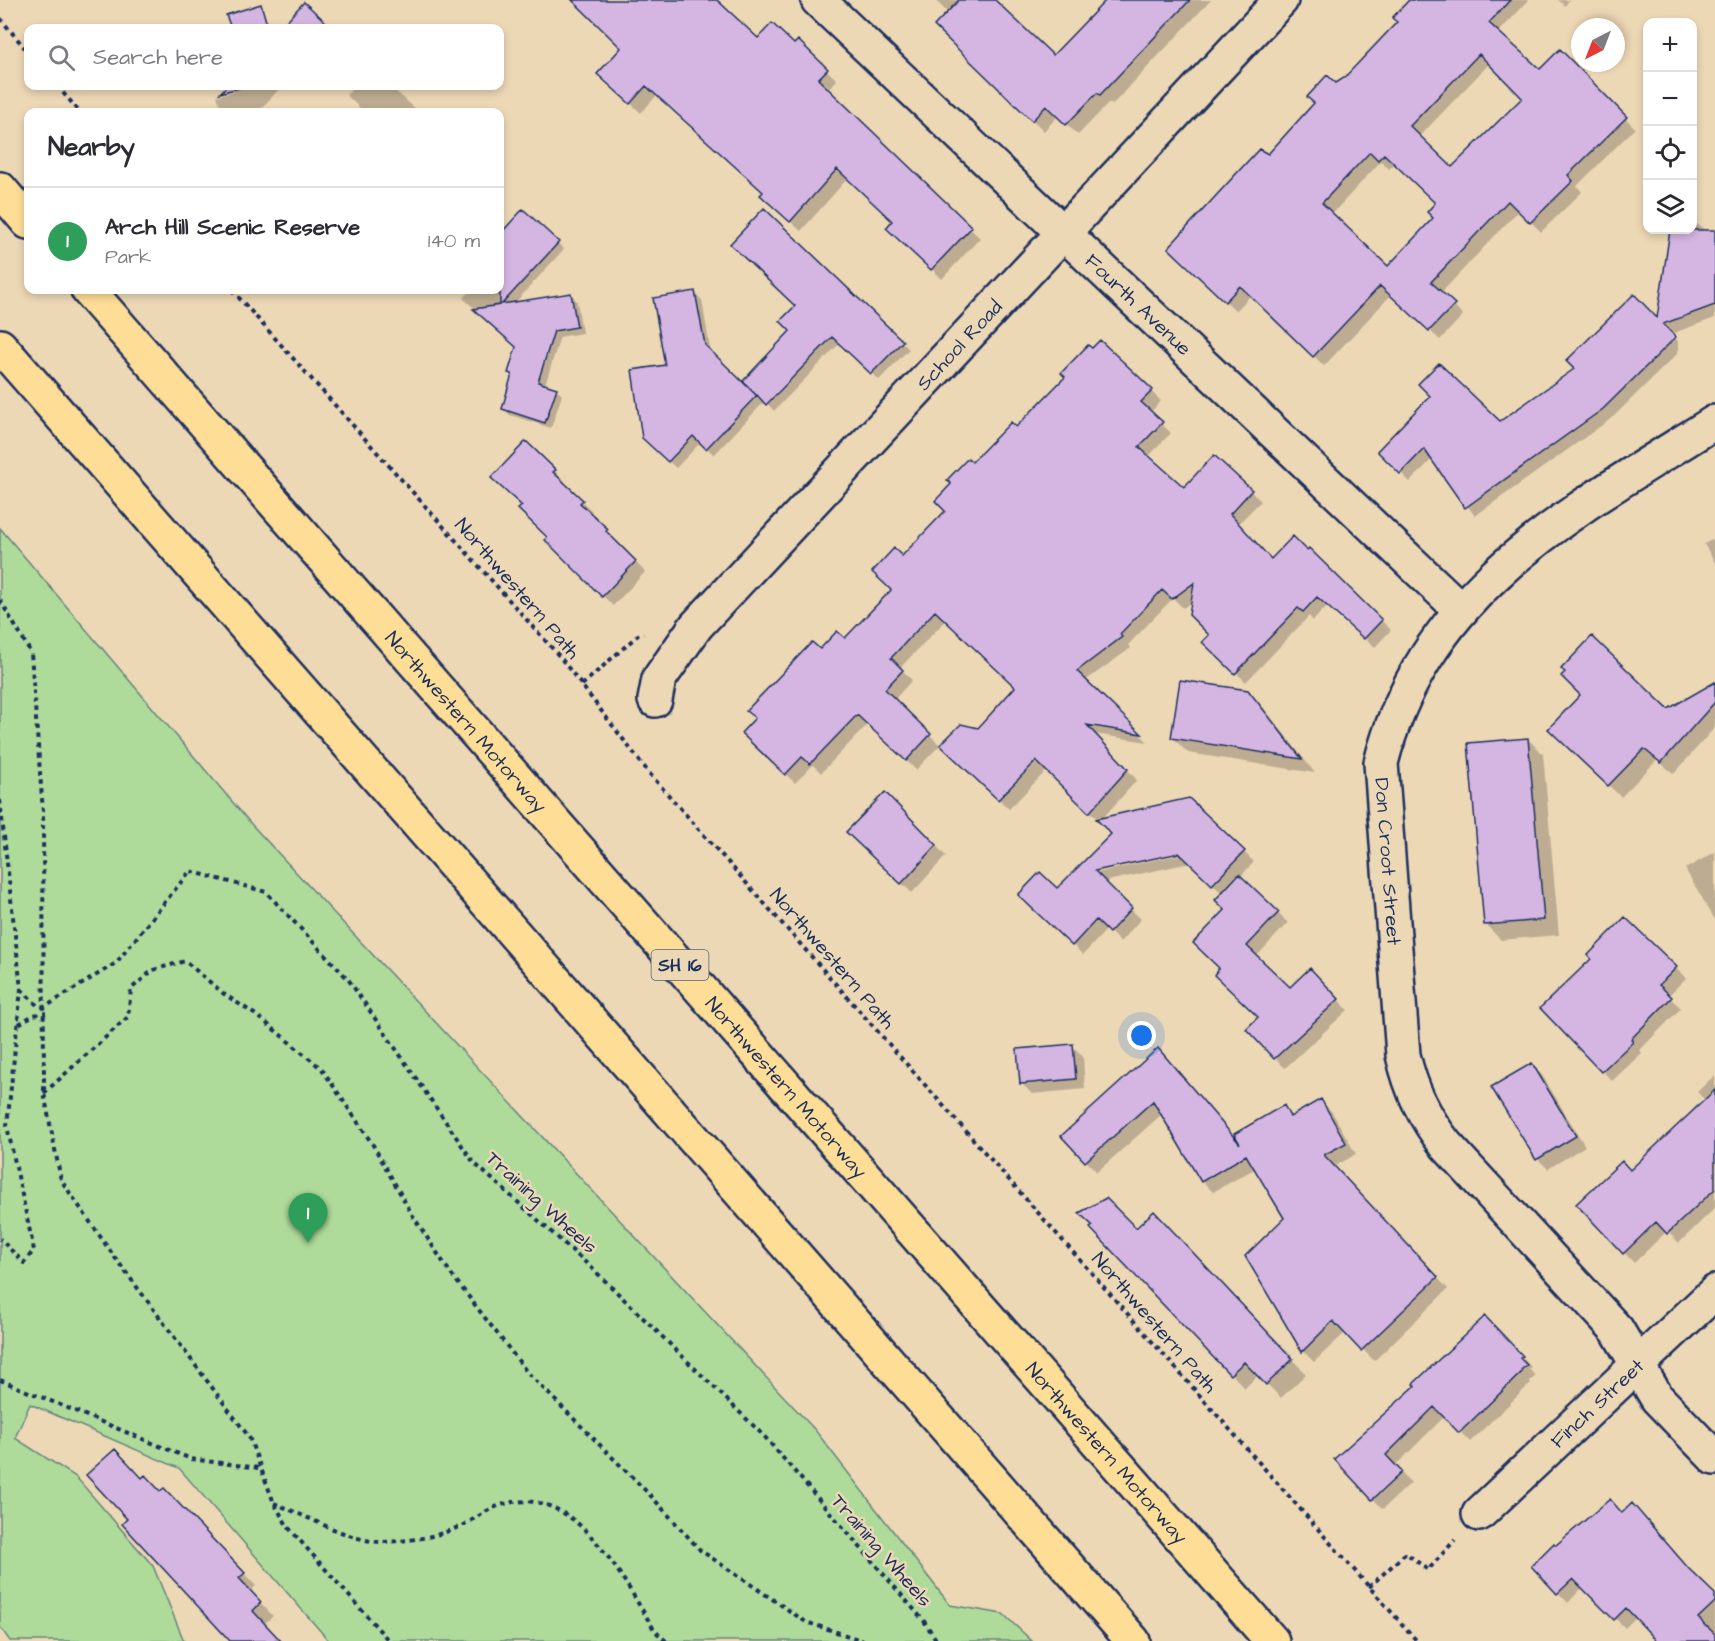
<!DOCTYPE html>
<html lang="en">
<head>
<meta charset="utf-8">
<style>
  :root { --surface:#fff; --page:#f2f2f3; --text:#2b2b33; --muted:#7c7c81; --line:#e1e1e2; --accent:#2563eb }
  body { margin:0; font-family:"Architects Daughter",sans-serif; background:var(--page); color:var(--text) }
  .controls { position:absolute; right:18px; top:18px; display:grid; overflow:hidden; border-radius:12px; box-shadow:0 3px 9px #0003 }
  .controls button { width:54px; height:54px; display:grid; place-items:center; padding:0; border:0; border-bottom:2px solid var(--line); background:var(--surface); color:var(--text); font:30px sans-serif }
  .compass { position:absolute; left:1571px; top:18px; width:54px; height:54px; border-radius:50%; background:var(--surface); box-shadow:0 3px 9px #0003; rotate:222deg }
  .you { position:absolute; left:1142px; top:1036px; width:21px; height:21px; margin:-15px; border:4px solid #fff; border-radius:50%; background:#1a73e8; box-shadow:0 0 0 9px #1a73e833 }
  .badge { display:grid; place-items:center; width:39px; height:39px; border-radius:50%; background:var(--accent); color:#fff; font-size:20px; font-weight:700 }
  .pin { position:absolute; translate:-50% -50px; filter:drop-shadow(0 2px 3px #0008) }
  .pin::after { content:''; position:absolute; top:32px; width:21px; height:18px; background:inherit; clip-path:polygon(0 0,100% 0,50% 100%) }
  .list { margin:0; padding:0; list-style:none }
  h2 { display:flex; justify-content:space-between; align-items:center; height:78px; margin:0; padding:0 24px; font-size:26px }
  h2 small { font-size:20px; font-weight:400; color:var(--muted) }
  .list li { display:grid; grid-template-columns:39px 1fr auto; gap:18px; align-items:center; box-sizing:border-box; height:108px; padding:0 24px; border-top:2px solid var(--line) }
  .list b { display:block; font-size:22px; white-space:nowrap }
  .list p { margin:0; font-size:20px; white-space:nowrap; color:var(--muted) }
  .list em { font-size:20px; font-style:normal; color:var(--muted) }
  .icon { flex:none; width:33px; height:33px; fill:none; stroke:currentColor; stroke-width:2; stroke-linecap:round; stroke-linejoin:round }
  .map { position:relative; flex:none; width:1715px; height:1641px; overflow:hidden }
  .search { position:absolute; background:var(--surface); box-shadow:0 3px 9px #0003; left:24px; top:24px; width:480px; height:66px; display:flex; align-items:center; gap:15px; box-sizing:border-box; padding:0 21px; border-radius:12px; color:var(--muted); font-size:22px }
  .panel { position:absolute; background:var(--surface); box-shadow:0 3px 9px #0003; left:24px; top:108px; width:480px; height:186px; border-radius:12px }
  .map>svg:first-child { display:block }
</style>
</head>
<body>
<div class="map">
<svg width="1715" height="1641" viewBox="0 0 1715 1641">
  <rect width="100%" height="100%" fill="#edd8b6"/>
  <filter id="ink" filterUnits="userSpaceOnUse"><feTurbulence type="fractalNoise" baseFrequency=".0167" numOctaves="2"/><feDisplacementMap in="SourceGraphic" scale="12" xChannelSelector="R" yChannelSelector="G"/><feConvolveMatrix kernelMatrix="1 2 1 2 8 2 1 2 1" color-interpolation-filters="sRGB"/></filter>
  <g filter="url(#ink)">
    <path fill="#aedb9a" stroke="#64857c" stroke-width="1.5" d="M0 528 252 825 815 1430 950 1605 1003 1614 1032 1641H329L179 1468 30 1404 15 1438 76 1477 153 1566 184 1641H10L0 1627Z"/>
    <path fill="#0003" fill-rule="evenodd" d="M575 0H715L758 40 794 46 798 42 837 80 827 90 980 238 942 279 889 228 894 221 848 178 801 231 772 205 764 192 657 95 641 113 609 83 623 48Z
      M935 0H993L1053 57 1108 0H1211L1112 105 1109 103 1078 135 1058 116 1044 131 947 37 948 13Z
      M1421 0H1529L1498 33 1540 71 1560 51 1635 128 1577 186 1582 192 1541 232 1519 210 1441 293 1463 315 1440 340 1391 295 1324 366 1251 295 1236 311 1180 258 1268 156ZM1490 63 1524 98 1452 169 1419 137ZM1381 161 1389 169 1395 163 1437 203 1435 218 1388 268 1332 214Z
      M1558 0H1569L1565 6Z
      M304 4 330 28H282Z
      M232 86H282L258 112H222L217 96 234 91Z
      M355 86H390L419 112H364L346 95Z
      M765 210 909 349 879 380 840 343 774 411 765 401 714 455 701 442 676 468 643 437 695 293 702 300 711 354 758 398 792 331 797 306Z
      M523 211 564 249 514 304 571 294 577 301 582 333 560 337 545 385 556 389 562 395 551 428 510 415 504 409 513 376 510 373 517 347 463 298 471 290H500V237Z
      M1692 220 1705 230 1715 256V318L1671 334 1678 341V353L1612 418 1475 516 1432 459 1410 482 1379 451 1500 423 1658 321 1672 230H1692Z
      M1100 342 1161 401 1150 413 1171 433 1148 457 1184 489 1214 457 1261 501 1238 524 1271 560 1309 550 1391 630 1375 647 1328 605 1313 621 1309 616 1246 682 1204 642 1211 635 1193 601 1183 608 1173 598 1128 645 1131 648 1085 681 1148 742 1094 734 1137 780 1101 820 1244 852 1254 862 1240 877 1288 923 1256 957 1290 989 1310 970 1348 1010 1285 1068 1275 1058 1260 1017 1221 969 1227 910 1223 894 1190 863 1103 882 1141 919 1120 942 1107 929 1083 955 1020 895 1057 890 1113 834 1047 770 1009 809 942 745 979 730 1017 688 946 620 900 668 912 680 894 700 940 745 916 770 868 724 821 773 813 765 795 783 752 743 820 651 845 640 893 590 902 558 946 511 972 464 1017 429ZM1186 850V853L1091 874 1095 870Z
      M526 443 565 481 563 483 592 511 589 514 645 572 613 606 547 540 549 537 524 506Z
      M1715 538V563L1704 544Z
      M1715 684V727L1674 774 1657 760 1621 797 1562 741 1668 711Z
      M1248 691 1263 707 1315 773 1188 753 1173 738Z
      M1528 739 1543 754 1559 935 1501 940 1486 925Z
      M885 794 946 856 912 893 858 842Z
      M1715 852V920L1685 869Z
      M1625 919 1686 978 1668 996 1681 1008 1640 1050 1642 1053 1612 1081 1542 1008 1594 959Z
      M1072 1046 1083 1056 1085 1089 1032 1094 1021 1083Z
      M1158 1050 1239 1144 1283 1107 1293 1117 1321 1101 1332 1112 1356 1154 1334 1167 1448 1289 1374 1361 1346 1332 1314 1362 1303 1351 1285 1219 1256 1168 1213 1192 1202 1181 1162 1114 1097 1172 1086 1161Z
      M1531 1065 1542 1075 1585 1146 1548 1169 1538 1159 1494 1087Z
      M1715 1075V1208L1679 1243 1667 1231 1634 1263 1578 1204 1631 1172 1706 1101 1697 1092Z
      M1167 1226 1306 1374 1281 1398 1258 1375 1245 1388 1092 1229 1136 1230Z
      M1485 1318 1531 1367 1529 1369 1536 1376 1530 1381 1531 1383 1470 1442 1445 1416 1395 1466 1411 1483 1383 1509 1336 1459 1417 1386Z
      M142 1479 176 1502 256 1586 250 1592 273 1616 264 1624 280 1641H232L129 1519Z
      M1622 1514 1715 1597V1641H1659L1636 1617 1625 1628 1583 1587 1568 1603 1533 1566 1556 1547Z"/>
    <path fill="#d5b6e3" stroke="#1b2f5e" stroke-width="1.5" fill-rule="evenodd" d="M572 0H717L758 38 772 23 794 44 798 40 828 69 818 79 972 227 931 270 886 228 892 221 837 169 790 222 760 195 763 192 646 86 630 104 597 74 621 48Z
      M959 0H995L1053 55 1106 0H1190L1100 95 1097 93 1066 125 1046 106 1032 121 934 26Z
      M1409 0H1510L1489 23 1540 69 1560 49 1627 117 1568 175 1573 181 1530 223 1508 201 1431 282 1455 304 1429 331 1380 286 1313 357 1240 286 1225 302 1168 248 1259 149 1268 154 1314 103 1307 97 1327 75 1336 83 1344 78 1397 22 1392 18ZM1479 54 1522 98 1452 167 1410 126ZM1370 152 1378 160 1384 154 1435 203 1427 212 1433 218 1388 266 1322 203Z
      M304 2 328 24 325 28H280Z
      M261 4 268 28H231L226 15Z
      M227 86H246L220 93Z
      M764 208 903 341 871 374 832 337 766 405 757 395 706 449 693 436 668 462 642 438 632 370 665 365 653 298 695 291 705 345 756 395 743 381 790 331 780 321 795 306 730 244Z
      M523 209 559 242 502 304 571 293 577 327 554 331 538 382 557 388 545 423 502 409 512 374 508 373 516 347 473 309 500 305V234Z
      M1670 230H1715V305L1663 324 1676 337 1603 409 1465 508 1424 449 1400 474 1377 451 1430 396 1418 384 1439 363 1500 421 1574 369 1566 361 1634 294 1657 318Z
      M1100 340 1153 390 1141 402 1163 422 1139 447 1184 487 1214 455 1252 490 1230 514 1271 559 1293 536 1307 550 1309 548 1382 620 1364 639 1317 597 1303 612 1298 608 1235 674 1202 642 1209 635 1189 615 1194 583 1172 599 1162 590 1120 634 1122 637 1077 671 1142 734 1087 725 1128 769 1089 813 1036 761 998 800 940 745 961 724 978 728 1015 687 935 611 891 658 903 670 885 689 931 734 906 761 857 715 810 764 802 757 785 775 741 733 755 718 746 711 812 642 820 649 837 631 845 638 891 590 872 572 894 548 902 556 945 511 935 501 951 484 947 480 968 458 972 462 1011 422 1016 427 1065 377 1061 373 1088 345 1092 348Z
      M526 441 556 470 553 472 583 500 580 503 608 529 606 531 636 561 602 597 545 540 547 537 518 509 522 506 491 478Z
      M1592 636 1668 709 1715 682V702L1661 763 1644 749 1608 786 1548 729 1580 695 1561 676 1565 672 1561 669Z
      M1180 680 1248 690 1302 759 1171 738Z
      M1528 738 1544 920 1484 925 1468 743Z
      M885 792 937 845 901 884 846 832Z
      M1189 798 1245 851 1212 885 1179 853 1095 871 1132 908 1109 933 1096 920 1072 946 1018 895 1040 872 1057 888 1111 834 1096 819Z
      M1239 874 1279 912 1247 946 1290 987 1310 968 1339 999 1274 1059 1246 1029 1258 1017 1214 975 1219 968 1193 943 1225 910 1215 900Z
      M1625 917 1677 967 1659 985 1672 997 1631 1039 1633 1042 1601 1072 1540 1008 1591 959 1588 955Z
      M1073 1044 1076 1079 1020 1084 1017 1049Z
      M1158 1048 1240 1144 1234 1134 1284 1105 1290 1117 1321 1099 1346 1143 1324 1155 1438 1277 1361 1351 1333 1321 1302 1352 1245 1256 1284 1218 1246 1155 1201 1182 1153 1101 1085 1162 1061 1136Z
      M1532 1063 1576 1136 1536 1160 1491 1087Z
      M1715 1090V1189L1667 1234 1656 1222 1623 1254 1576 1204 1622 1161 1630 1170Z
      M1106 1198 1136 1228 1154 1211 1293 1359 1266 1385 1244 1362 1230 1375 1090 1228 1093 1226 1079 1213Z
      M1485 1316 1523 1356 1520 1358 1527 1365 1521 1370 1522 1372 1459 1433 1434 1407 1386 1455 1402 1472 1372 1500 1334 1459 1415 1386 1413 1384Z
      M115 1449 142 1478 145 1475 160 1491 164 1488 245 1573 239 1578 261 1602 253 1611 281 1641H230L122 1524 127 1519 86 1475Z
      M1610 1499 1622 1513 1632 1503 1689 1569 1715 1594V1602L1698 1618 1715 1634V1641H1657L1626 1608 1614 1620 1573 1579 1557 1594 1531 1566 1554 1543 1556 1545Z"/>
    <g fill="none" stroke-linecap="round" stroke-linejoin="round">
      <defs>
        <g id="minor">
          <path id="s1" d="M818 0 1460 609"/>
          <path id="s2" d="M1715 422C1574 511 1425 588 1381 763L1403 1055C1411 1090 1424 1117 1446 1145L1617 1330 1657 1398 1715 1458"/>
          <path id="s3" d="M655 700 659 679 696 626 1281 0"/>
          <path id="s4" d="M1479 1514 1715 1292"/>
        </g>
        <g id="highway">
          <path d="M0 189 28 222"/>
          <path id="s5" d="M88 290 1272 1641"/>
          <path d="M0 346 1133 1641"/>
        </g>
      </defs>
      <use href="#minor" stroke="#1b2f5e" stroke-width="38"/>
      <use href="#highway" stroke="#1b2f5e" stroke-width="38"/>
      <path stroke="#1b2f5e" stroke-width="4" stroke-dasharray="4.5 4.5" stroke-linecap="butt" d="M0 18 28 52
        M57 86 80 112
        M232 290 560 657 649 773 1417 1641
        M0 600 31 653 43 812 44 1093 61 1180 113 1255 249 1437 274 1503 288 1527 389 1641
        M582 685 638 635 644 634
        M0 800 21 989 7 1126 34 1250 24 1263 0 1239
        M21 989 37 1005 45 1007 116 963 190 871 266 892 348 979 474 1163 594 1270 764 1436 924 1621 937 1641
        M19 1024 33 1015 46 1013
        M44 1093 128 1017 131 989 153 970 185 961 224 994 259 1017 322 1069 373 1145 413 1216 451 1274 527 1372 652 1497 700 1550 806 1622 864 1641
        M0 1380 191 1459 259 1468
        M274 1503C302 1514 353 1542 381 1542 411 1541 439 1537 465 1524 475 1519 484 1512 493 1508 573 1474 621 1577 655 1631L666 1641
        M1369 1587 1406 1553 1428 1570 1455 1540"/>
      <use href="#minor" stroke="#edd8b6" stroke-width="33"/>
      <use href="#highway" stroke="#fedd96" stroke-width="33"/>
    </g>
  </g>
  <g text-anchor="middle" stroke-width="5" stroke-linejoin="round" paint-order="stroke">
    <rect fill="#edd8b6" stroke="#5a6278" stroke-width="1.5" x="651.5" y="950" width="57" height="30" rx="4.5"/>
    <g font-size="18" font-weight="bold" fill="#1b2f5e">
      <text x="680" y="971">SH 16</text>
    </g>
    <g font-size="20" fill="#1b2f5e" stroke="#edd8b6">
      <text dy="7" stroke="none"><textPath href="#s1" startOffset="442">Fourth Avenue</textPath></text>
      <text dy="7" stroke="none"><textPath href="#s3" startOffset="471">School Road</textPath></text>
      <text transform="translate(518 588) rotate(49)" y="7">Northwestern Path</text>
      <text dy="7" stroke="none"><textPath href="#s5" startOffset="574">Northwestern Motorway</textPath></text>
      <text dy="7" stroke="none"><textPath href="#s2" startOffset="590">Don Croot Street</textPath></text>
      <text transform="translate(833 958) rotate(49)" y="7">Northwestern Path</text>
      <text dy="7" stroke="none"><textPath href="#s5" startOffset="1060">Northwestern Motorway</textPath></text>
      <text transform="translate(542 1202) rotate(42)" y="7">Training Wheels</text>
      <text transform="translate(1155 1322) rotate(49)" y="7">Northwestern Path</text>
      <text dy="7" stroke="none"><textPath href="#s4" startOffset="162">Finch Street</textPath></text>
      <text dy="7" stroke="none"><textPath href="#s5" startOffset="1546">Northwestern Motorway</textPath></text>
      <text transform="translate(882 1550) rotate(49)" y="7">Training Wheels</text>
    </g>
  </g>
</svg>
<div class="controls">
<button>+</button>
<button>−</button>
<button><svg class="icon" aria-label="locate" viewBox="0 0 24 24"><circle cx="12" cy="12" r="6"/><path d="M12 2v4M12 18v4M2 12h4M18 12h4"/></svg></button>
<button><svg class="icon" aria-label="layers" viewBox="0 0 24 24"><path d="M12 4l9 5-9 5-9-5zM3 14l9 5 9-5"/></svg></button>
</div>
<svg class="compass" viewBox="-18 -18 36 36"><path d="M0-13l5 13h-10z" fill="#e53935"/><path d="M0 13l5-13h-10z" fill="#7c7c81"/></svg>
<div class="you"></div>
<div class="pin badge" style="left:308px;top:1243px;background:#2e9e5b">1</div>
<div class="search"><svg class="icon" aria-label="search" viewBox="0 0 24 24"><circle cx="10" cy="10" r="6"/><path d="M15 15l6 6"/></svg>Search here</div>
<section class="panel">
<h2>Nearby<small></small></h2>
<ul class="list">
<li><span class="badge" style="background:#2e9e5b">1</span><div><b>Arch Hill Scenic Reserve</b><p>Park</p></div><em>140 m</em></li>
</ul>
</section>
</div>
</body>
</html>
